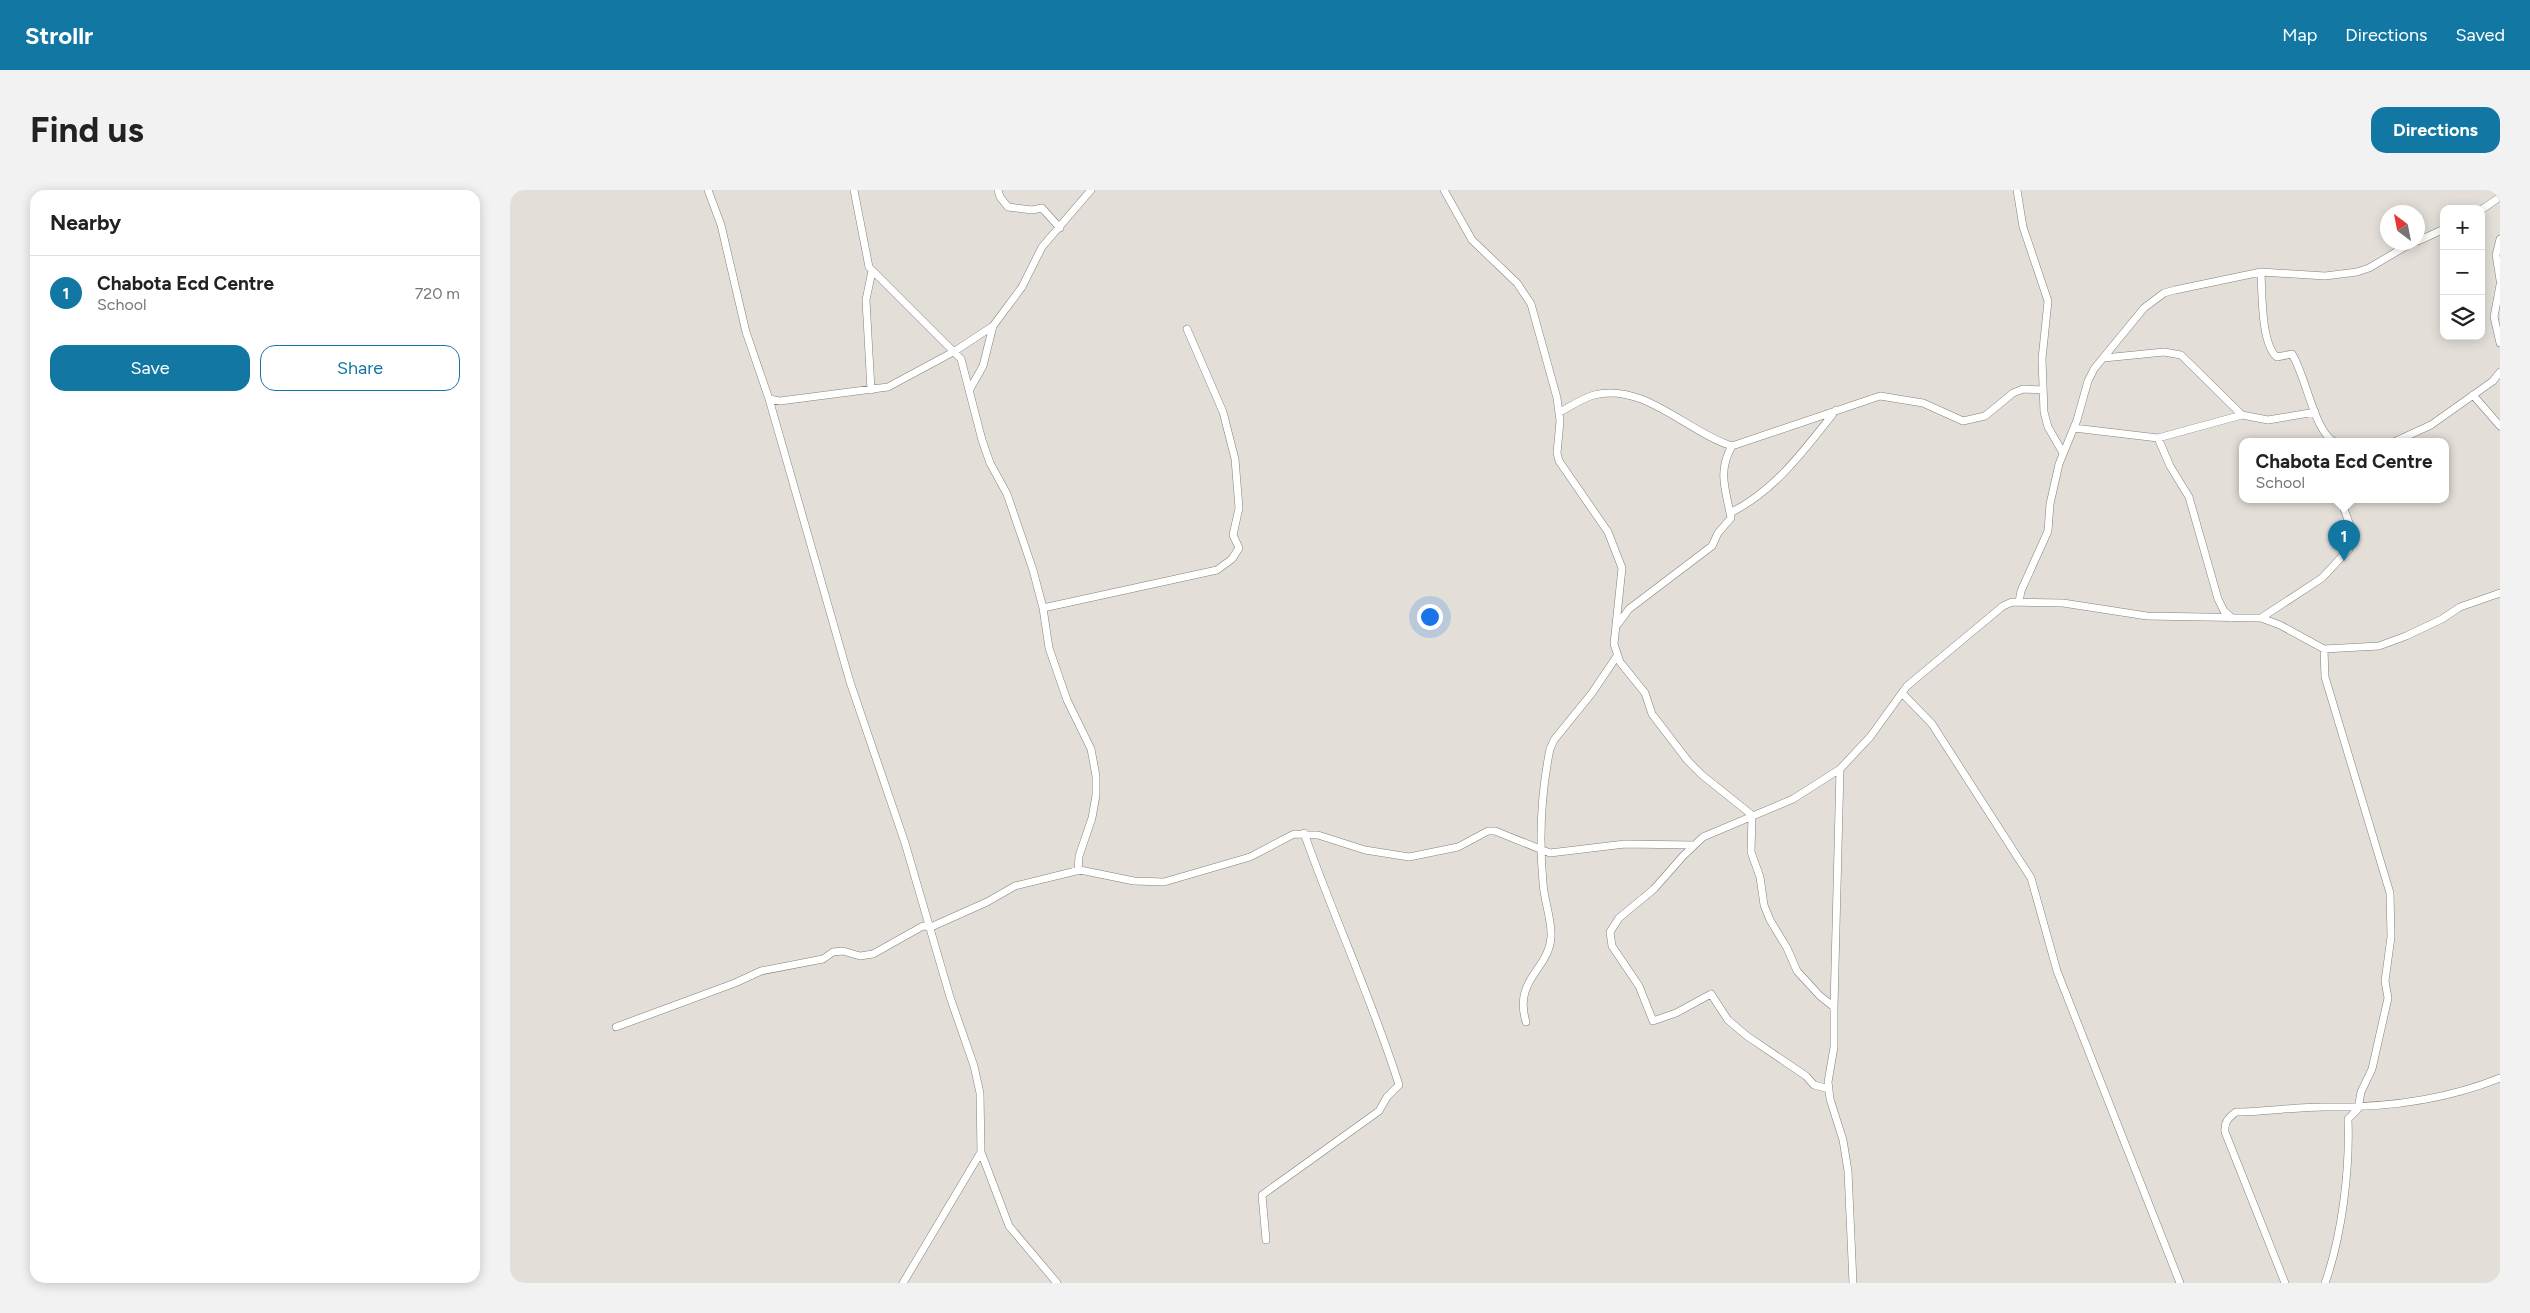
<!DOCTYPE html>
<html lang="en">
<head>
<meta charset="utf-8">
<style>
  :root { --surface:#fff; --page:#f2f2f2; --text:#222; --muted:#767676; --line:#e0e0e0; --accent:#1278a3 }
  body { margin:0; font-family:Figtree,sans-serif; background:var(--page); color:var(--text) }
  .controls { position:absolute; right:15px; top:15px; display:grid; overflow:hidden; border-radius:10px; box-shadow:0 2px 12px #0003 }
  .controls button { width:45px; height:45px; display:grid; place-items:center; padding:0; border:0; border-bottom:1px solid var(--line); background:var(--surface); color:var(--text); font:25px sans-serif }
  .compass { position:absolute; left:1870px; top:15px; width:45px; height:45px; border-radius:50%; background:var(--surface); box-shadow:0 2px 12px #0003; rotate:328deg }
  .you { position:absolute; left:919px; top:426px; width:18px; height:18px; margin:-12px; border:4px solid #fff; border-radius:50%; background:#1a73e8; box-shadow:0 0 0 8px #1a73e833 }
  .badge { display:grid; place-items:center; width:32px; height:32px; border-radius:50%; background:var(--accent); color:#fff; font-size:16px; font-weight:700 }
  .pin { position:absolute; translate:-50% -41px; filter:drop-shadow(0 1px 2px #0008) }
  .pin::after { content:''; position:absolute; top:26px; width:18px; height:15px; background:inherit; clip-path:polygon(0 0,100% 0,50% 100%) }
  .popup { position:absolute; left:1729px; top:248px; width:210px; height:65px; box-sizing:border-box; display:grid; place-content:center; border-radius:10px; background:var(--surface); filter:drop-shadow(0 1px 4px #0005); font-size:16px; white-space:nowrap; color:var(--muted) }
  .popup b { font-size:19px; color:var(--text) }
  .popup::after { content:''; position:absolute; left:50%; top:100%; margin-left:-10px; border:10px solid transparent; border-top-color:var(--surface) }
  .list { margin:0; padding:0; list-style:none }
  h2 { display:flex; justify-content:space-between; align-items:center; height:65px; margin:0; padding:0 20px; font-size:21px }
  h2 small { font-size:16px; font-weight:400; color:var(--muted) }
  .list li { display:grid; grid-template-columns:32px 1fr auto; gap:15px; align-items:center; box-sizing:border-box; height:75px; padding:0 20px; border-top:1px solid var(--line) }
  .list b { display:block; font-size:19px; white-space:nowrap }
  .list p { margin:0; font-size:16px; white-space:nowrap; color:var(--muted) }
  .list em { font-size:16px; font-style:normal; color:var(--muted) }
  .actions { display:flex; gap:10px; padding:15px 20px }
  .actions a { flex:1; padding:11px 0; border:1px solid var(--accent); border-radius:15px; text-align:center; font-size:18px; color:var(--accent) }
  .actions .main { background:var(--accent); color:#fff }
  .icon { flex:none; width:28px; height:28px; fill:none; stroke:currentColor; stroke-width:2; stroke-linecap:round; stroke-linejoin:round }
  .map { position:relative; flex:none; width:1990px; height:1093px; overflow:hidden; border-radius:15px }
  header { display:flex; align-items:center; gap:30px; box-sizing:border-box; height:70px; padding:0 25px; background:var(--accent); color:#fff }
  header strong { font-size:24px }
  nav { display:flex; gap:28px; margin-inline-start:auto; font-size:18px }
  .intro { display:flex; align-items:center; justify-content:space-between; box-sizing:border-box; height:120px; padding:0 30px }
  h1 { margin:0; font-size:35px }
  .button { padding:12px 22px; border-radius:15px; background:var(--accent); color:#fff; font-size:18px; font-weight:700 }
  main { display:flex; gap:30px; padding:0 30px }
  aside { flex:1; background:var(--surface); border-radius:15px; box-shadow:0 2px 12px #0003 }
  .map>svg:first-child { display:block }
</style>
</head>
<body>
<header>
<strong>Strollr</strong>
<nav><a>Map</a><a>Directions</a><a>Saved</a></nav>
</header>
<div class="intro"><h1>Find us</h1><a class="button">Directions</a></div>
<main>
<aside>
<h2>Nearby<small></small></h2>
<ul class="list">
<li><span class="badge">1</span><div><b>Chabota Ecd Centre</b><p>School</p></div><em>720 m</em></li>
</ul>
<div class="actions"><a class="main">Save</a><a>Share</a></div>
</aside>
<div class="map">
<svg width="1990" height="1093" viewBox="0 0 1990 1093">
  <rect width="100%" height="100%" fill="#e3dfd8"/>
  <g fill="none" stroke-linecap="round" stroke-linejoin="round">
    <defs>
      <path id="street" d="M198 0 211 35 236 142 259 209 340 492 395 653 440 807 464 876 470 903 471 962 499 1036 547 1093
        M344 0 359 77 451 169 472 250 480 273 497 304 523 380 533 418 539 458 557 510 581 559 586 586V605L582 628 569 666 568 681
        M488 0 490 7 498 17 522 20 532 18 550 38
        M934 0 962 50 1007 93 1021 114 1047 208 1050 231 1047 263 1049 271 1098 342 1112 378 1104 454 1110 472 1135 503 1142 524 1178 571 1192 585 1242 625 1241 662 1250 687 1254 715 1260 730 1277 758 1287 781 1310 806 1324 817V857L1318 892 1320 909 1333 950 1338 981 1343 1093
        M1507 0 1513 37 1538 111 1532 169 1534 222 1538 237 1553 263
        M1971 20 1990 7
        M1990 49 1986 65 1990 90
        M1908 51 1934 39
        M1751 82C1752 101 1751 155 1767 167L1782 164C1796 186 1805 244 1825 252
        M1990 95 1984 127 1990 153
        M1594 168 1654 162 1671 165 1732 225
        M460 199 473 176 483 136 512 97 532 57 581 0
        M361 200 356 110 362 81
        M1963 205 1990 236
        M259 209 270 211 378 197 445 161 483 136
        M1050 222C1061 216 1073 208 1084 205 1134 192 1177 242 1222 256L1370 206 1413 213 1453 231 1475 226 1503 203 1513 199 1533 200
        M1564 238 1648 248 1732 225 1758 230 1805 222
        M1648 248 1660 276 1679 307 1708 409 1714 421 1722 428
        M1884 252 1921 235 1983 191 1990 182
        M1220 323C1266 300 1295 259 1326 220
        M1509 412 1511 401 1538 341 1540 314 1549 274 1567 230 1578 191 1584 179 1634 118 1654 103 1665 100 1751 82 1815 86 1847 82 1859 78 1903 52
        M533 418 707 380 722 369 729 358 723 345 729 318 725 269 713 222 677 139
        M1751 428 1812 388 1839 359 1844 346 1834 319V310
        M1108 434 1119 419 1202 356 1208 343 1221 328C1216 300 1207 282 1222 256
        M1814 459 1815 487 1880 703 1881 747 1875 791 1878 808 1862 879 1851 902 1848 919 1838 929C1840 979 1832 1046 1815 1093
        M1392 503 1422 534 1521 688 1547 781 1670 1093
        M1324 817 1330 579
        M1016 832C1003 789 1039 780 1041 747 1042 729 1034 711 1033 693 1029 649 1031 603 1040 559L1044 550 1082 503 1107 466
        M106 837 225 793 251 781 313 769 323 762 333 761 350 766 363 764 413 736 421 737 477 712 505 696 570 680 624 691 654 692 740 667 784 644 808 645 855 660 899 667 948 657 978 641H985L1040 663 1115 654 1184 655
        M1319 899 1304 895 1296 886 1237 846 1218 830 1201 804 1166 823 1143 831 1129 796 1102 756 1100 742 1109 728 1144 699 1173 666 1193 647 1283 609 1330 579 1360 547 1397 496 1493 416 1502 412 1553 413 1637 426 1751 428 1770 435 1814 459 1869 456 1896 446 1932 429 1950 417 1990 403
        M756 1050 752 1005 869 921 877 907 889 895C862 809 824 728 794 643
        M393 1093 471 962
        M1775 1093 1715 942C1714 932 1718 928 1726 922 1755 922 1785 917 1814 917 1874 918 1933 911 1990 888"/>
    </defs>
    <use href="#street" stroke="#83807a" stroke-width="8"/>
    <use href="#street" stroke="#fff" stroke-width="7"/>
  </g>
</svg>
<div class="controls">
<button>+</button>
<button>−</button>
<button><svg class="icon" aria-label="layers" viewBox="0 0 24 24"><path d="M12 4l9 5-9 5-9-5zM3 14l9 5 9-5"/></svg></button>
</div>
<svg class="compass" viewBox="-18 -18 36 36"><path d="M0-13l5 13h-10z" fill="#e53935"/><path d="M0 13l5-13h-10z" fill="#767676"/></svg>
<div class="you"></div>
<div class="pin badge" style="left:1834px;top:371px">1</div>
<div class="popup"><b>Chabota Ecd Centre</b>School</div>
</div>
</main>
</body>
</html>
